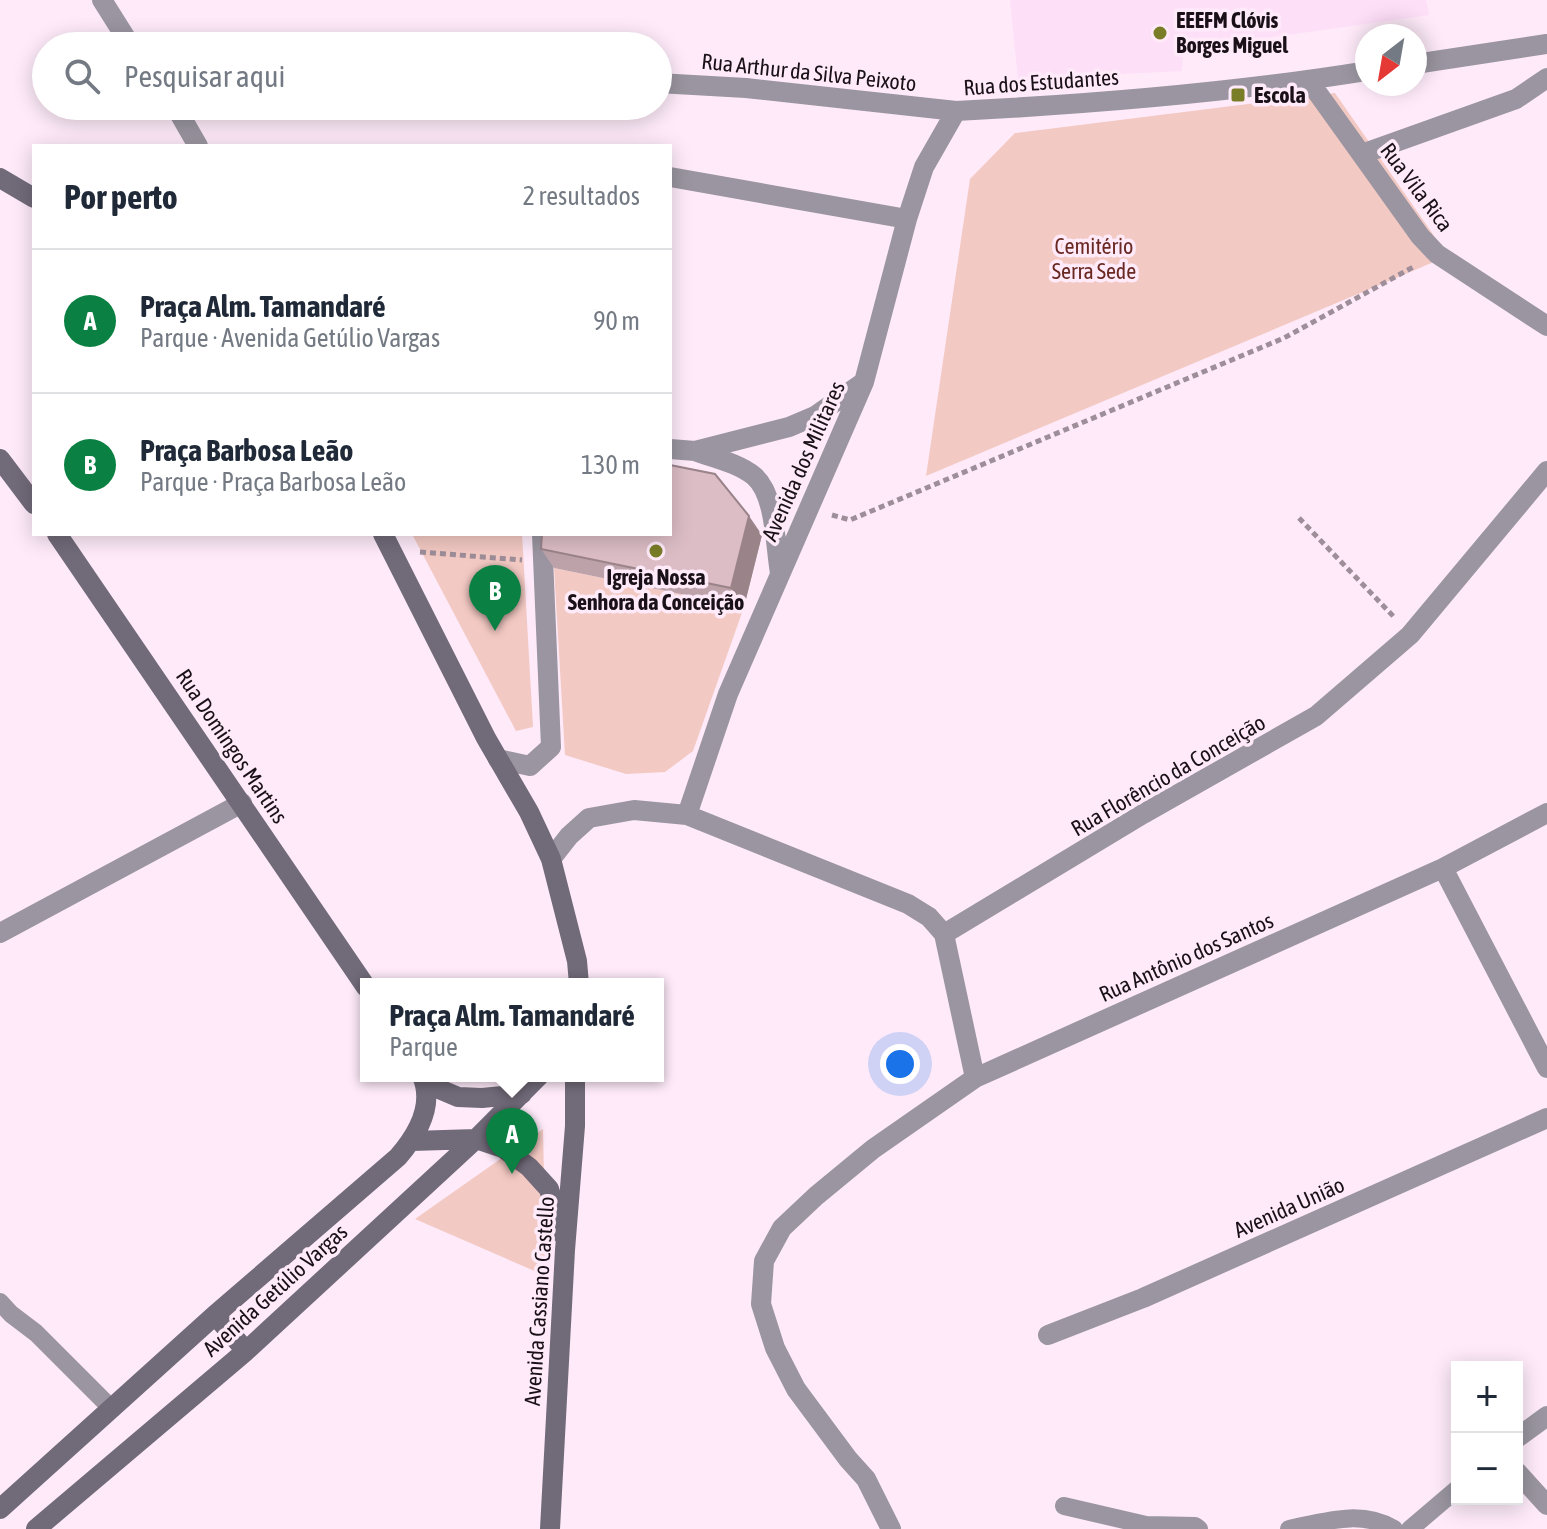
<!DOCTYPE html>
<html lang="pt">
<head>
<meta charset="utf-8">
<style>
  :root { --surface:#fff; --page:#f6f6f7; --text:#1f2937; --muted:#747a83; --line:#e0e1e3; --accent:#0b8043 }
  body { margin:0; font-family:"Asap Condensed",sans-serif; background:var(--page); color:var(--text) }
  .controls { position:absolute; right:24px; bottom:24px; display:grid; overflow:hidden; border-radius:0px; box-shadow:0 4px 20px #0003 }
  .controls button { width:72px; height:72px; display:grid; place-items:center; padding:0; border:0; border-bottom:2px solid var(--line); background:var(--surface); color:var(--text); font:40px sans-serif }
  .compass { position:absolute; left:1355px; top:24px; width:72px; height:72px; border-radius:50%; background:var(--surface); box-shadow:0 4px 20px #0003; rotate:211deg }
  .you { position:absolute; left:900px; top:1064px; width:28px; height:28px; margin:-20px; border:6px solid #fff; border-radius:50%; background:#1a73e8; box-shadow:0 0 0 12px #1a73e833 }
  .badge { display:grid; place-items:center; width:52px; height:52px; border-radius:50%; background:var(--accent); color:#fff; font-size:26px; font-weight:700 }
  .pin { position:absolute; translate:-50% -66px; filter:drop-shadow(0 2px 4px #0008) }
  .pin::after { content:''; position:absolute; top:42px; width:28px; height:24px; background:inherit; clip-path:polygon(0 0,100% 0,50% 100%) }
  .popup { position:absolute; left:360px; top:978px; width:304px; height:104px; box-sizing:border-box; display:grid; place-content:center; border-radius:0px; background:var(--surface); filter:drop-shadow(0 2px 6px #0005); font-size:26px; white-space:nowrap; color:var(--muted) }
  .popup b { font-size:30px; color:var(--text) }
  .popup::after { content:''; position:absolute; left:50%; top:100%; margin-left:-16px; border:16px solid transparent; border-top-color:var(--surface) }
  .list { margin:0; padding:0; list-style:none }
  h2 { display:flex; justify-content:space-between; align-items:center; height:104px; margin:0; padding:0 32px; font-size:34px }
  h2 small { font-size:26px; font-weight:400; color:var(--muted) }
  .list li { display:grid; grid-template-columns:52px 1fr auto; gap:24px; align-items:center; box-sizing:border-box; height:144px; padding:0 32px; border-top:2px solid var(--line) }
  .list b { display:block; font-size:30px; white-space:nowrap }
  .list p { margin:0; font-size:26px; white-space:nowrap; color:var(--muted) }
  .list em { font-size:26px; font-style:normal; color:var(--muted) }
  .icon { flex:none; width:44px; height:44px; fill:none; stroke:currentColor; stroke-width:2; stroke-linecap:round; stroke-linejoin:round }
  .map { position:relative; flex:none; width:1547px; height:1529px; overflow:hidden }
  .search { position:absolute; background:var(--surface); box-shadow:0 4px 20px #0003; left:32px; top:32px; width:640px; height:88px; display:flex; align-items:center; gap:20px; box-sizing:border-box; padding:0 28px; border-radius:44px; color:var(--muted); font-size:30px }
  .panel { position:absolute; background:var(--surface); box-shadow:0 4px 20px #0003; left:32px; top:144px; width:640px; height:392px; border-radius:0px }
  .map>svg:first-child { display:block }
</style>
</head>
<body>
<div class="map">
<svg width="1547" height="1529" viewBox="0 0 1547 1529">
  <rect width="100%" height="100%" fill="#feeaf9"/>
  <path fill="#fedff8" d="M1010 0H1426L1429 15 1183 50 1182 71 1018 79Z"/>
  <path fill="#f3c9c3" d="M1335 93 1448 256 926 476 970 179 1015 133Z
    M412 534H522L533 727 516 731Z
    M554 568 744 607 693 751 665 772 626 774 565 755Z
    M543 1129 546 1276 415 1219Z"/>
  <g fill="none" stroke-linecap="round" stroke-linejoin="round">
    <path stroke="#9d8e99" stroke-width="5" stroke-dasharray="6 4" stroke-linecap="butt" d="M832 515 850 520 1284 338 1415 266
      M1299 518 1395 618
      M420 552 522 560"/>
    <path stroke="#9a95a0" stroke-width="18" d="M0 1302 11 1314 36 1333 112 1409
      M1064 1506 1146 1525 1195 1526 1199 1529
      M1289 1529C1324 1522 1361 1509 1394 1529
      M1410 1529 1457 1489"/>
    <path stroke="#9a95a0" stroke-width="20" d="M102 0 131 46
      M129 43 202 46
      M1415 64 1547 44
      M1309 81 1420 236 1437 254 1547 326
      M658 83 746 88 956 111
      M175 106 198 146
      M1362 154 1516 99 1547 78
      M670 177 907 219
      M670 449 695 451 789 427 815 416 864 382
      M695 451C714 458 738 463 754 476 776 495 775 545 780 573
      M498 759 530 766 551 747 542 534
      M687 815 728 694 864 382 907 219 924 167 956 111C1093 104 1231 93 1367 71
      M551 859 569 836 589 818 634 810 687 815 908 904 929 917 944 934 1143 814 1316 716 1410 635 1547 471
      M1443 868 1547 1068
      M0 933 242 803
      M944 934 975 1078
      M1048 1335 1143 1298 1547 1118
      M1517 1438 1547 1416
      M1517 1472 1547 1505
      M891 1529 866 1479 848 1459 796 1389 775 1348 761 1304 764 1261 782 1228 816 1196 873 1149 975 1078 1443 868 1547 813"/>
    <path stroke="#716a79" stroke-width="20" d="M0 178 34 198
      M0 459 34 504
      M57 534 366 987
      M383 534 486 738 529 812 551 859 577 961 579 984
      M425 1083 458 1097 482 1098 522 1094
      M412 1141 476 1139 503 1148 529 1167 549 1189 561 1233
      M215 1315 246 1351
      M0 1509 215 1315 398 1157C417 1135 435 1106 422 1076
      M36 1529 246 1351 476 1139 539 1076
      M550 1529 565 1250 575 1126V1076"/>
  </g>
  <path fill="#bda3a9" d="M762 535 744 607 554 568 541 549Z"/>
  <path fill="#9a848a" d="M749 516 762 535 744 607 731 588Z"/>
  <path fill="#dcbdc5" stroke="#9a848a" stroke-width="2" d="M670 465 715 474 749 516 731 588 541 549 542 534H670Z"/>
  <g fill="#797d27" stroke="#feeaf9" stroke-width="3">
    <circle cx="1160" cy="33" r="8"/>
    <rect x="1230" y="87" width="16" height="16" rx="4"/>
    <circle cx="656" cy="551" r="8"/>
  </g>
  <g text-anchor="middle" stroke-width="7" stroke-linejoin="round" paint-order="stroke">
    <g font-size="22" font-weight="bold" fill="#1a1118" stroke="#feeaf9" text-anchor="start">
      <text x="1176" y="28">EEEFM Clóvis<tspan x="1176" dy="25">Borges Miguel</tspan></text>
      <text x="1254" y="103">Escola</text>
      <text x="656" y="585" text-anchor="middle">Igreja Nossa<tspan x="656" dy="25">Senhora da Conceição</tspan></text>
    </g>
    <g font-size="22" fill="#1a1118" stroke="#feeaf9">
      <text transform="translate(809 72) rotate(6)" y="8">Rua Arthur da Silva Peixoto</text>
      <text transform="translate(1041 82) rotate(-4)" y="8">Rua dos Estudantes</text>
      <text transform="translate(1417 187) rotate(53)" y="8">Rua Vila Rica</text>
      <text transform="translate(803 461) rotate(-66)" y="8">Avenida dos Militares</text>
      <text transform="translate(232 746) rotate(56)" y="8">Rua Domingos Martins</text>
      <text transform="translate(1168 775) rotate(-30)" y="8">Rua Florêncio da Conceição</text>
      <text transform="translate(1186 957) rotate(-24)" y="8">Rua Antônio dos Santos</text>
      <text transform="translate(1289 1207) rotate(-24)" y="8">Avenida União</text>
      <text transform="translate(275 1290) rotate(-42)" y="8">Avenida Getúlio Vargas</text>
      <text transform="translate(539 1301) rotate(-86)" y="8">Avenida Cassiano Castello</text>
    </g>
    <g font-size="22" fill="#692922" stroke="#feeaf9">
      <text x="1094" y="254">Cemitério<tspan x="1094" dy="25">Serra Sede</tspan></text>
    </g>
  </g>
</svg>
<div class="controls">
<button>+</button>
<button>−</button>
</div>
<svg class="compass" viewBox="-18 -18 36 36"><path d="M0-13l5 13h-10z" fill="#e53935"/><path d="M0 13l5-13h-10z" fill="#747a83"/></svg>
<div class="you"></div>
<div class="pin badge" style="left:512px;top:1174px">A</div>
<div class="popup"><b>Praça Alm. Tamandaré</b>Parque</div>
<div class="pin badge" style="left:495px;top:631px">B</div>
<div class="search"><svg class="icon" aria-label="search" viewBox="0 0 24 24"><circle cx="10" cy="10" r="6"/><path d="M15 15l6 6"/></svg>Pesquisar aqui</div>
<section class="panel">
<h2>Por perto<small>2 resultados</small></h2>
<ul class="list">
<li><span class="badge">A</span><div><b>Praça Alm. Tamandaré</b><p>Parque · Avenida Getúlio Vargas</p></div><em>90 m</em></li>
<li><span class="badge">B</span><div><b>Praça Barbosa Leão</b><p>Parque · Praça Barbosa Leão</p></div><em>130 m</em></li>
</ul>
</section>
</div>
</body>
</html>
